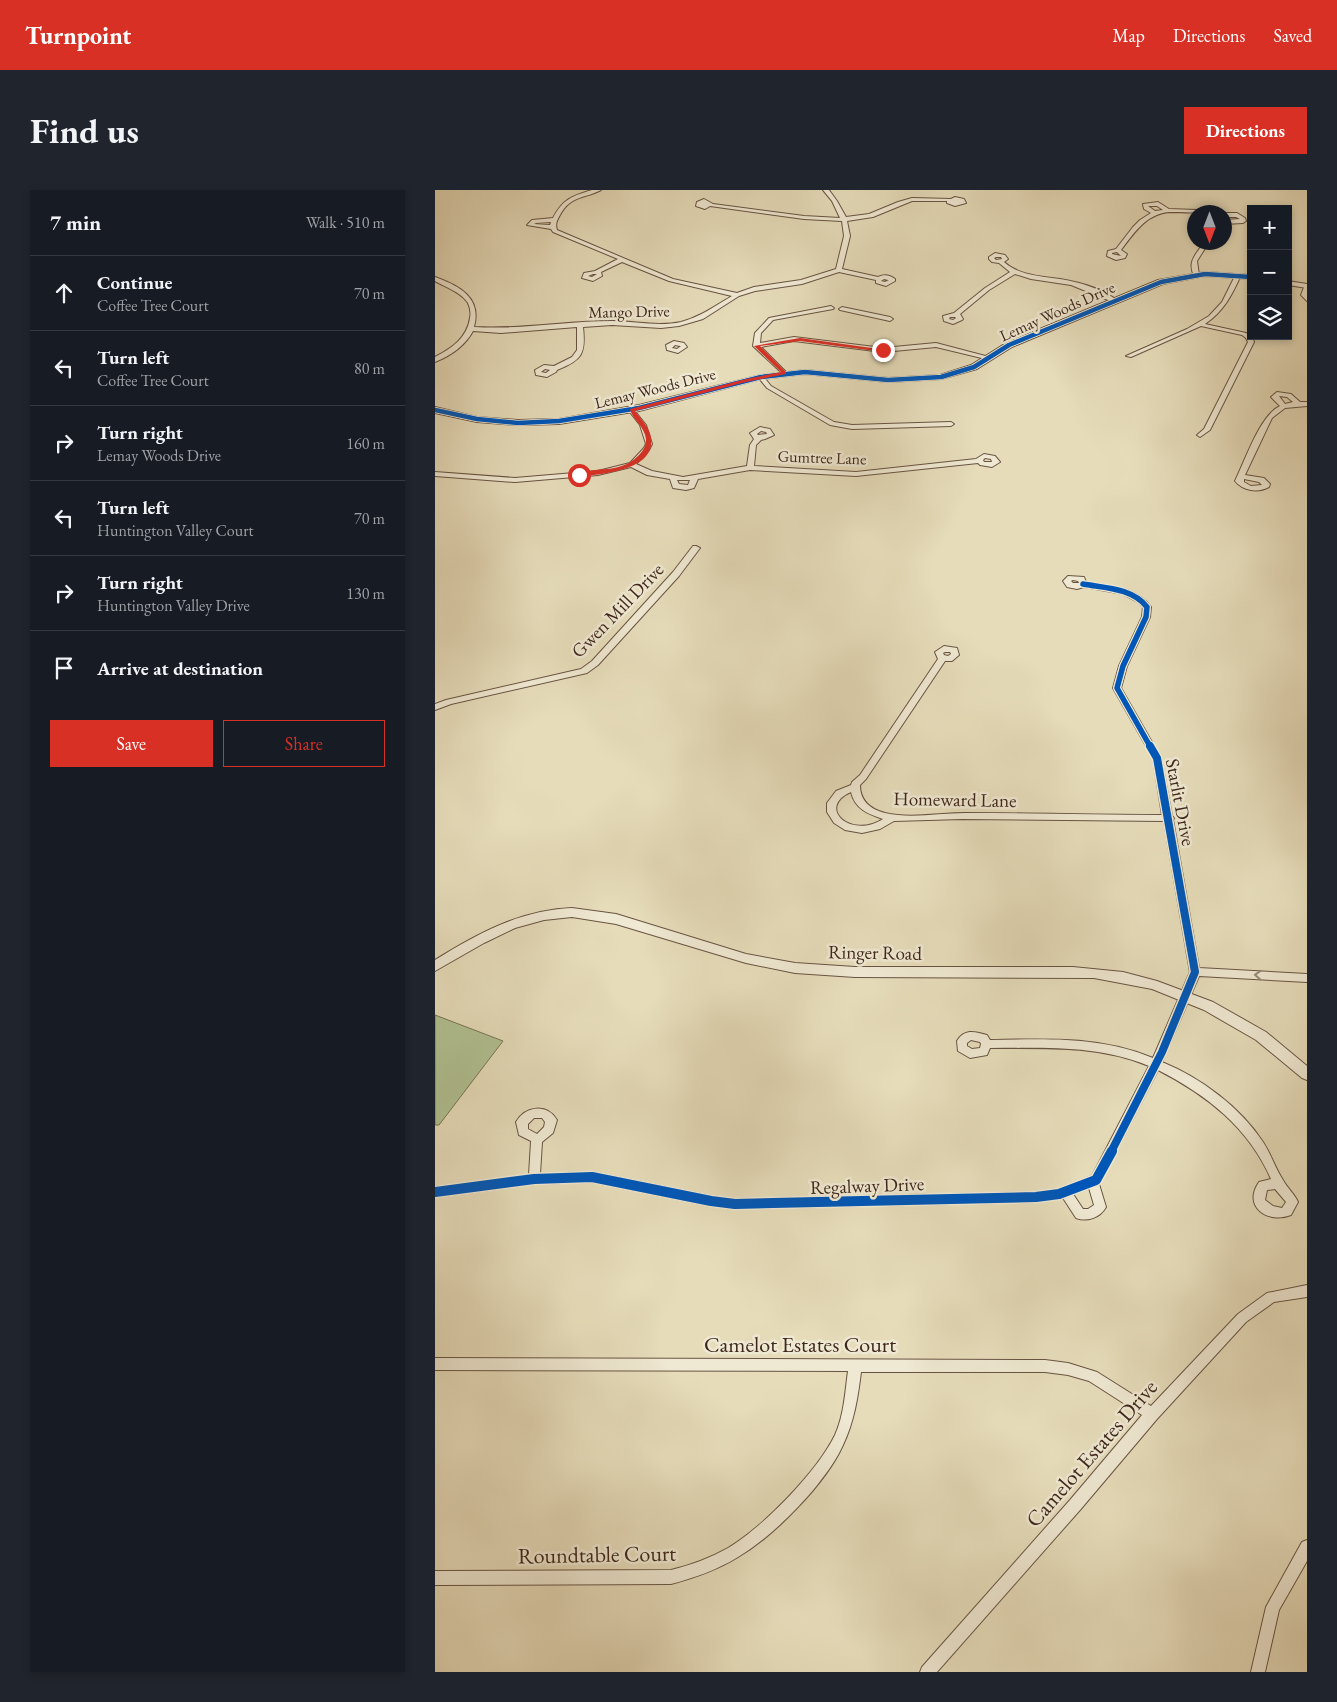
<!DOCTYPE html>
<html lang="en">
<head>
<meta charset="utf-8">
<style>
  :root { --surface:#171b24; --page:#20242c; --text:#f1f3f6; --muted:#9ea1a6; --line:#363941; --accent:#d93025 }
  body { margin:0; font-family:"EB Garamond",serif; background:var(--page); color:var(--text) }
  .controls { position:absolute; right:15px; top:15px; display:grid; overflow:hidden; border-radius:0px; box-shadow:0 2px 8px #0003 }
  .controls button { width:45px; height:45px; display:grid; place-items:center; padding:0; border:0; border-bottom:1px solid var(--line); background:var(--surface); color:var(--text); font:25px sans-serif }
  .compass { position:absolute; left:752px; top:15px; width:45px; height:45px; border-radius:50%; background:var(--surface); box-shadow:0 2px 8px #0003; rotate:180deg }
  .stop { position:absolute; width:15px; height:15px; margin:-11px; border:4px solid #d93025; border-radius:50%; background:#fff }
  .stop.end { background:#d93025; border-color:#fff; box-shadow:0 1px 5px #0008 }
  .list { margin:0; padding:0; list-style:none }
  h2 { display:flex; justify-content:space-between; align-items:center; height:65px; margin:0; padding:0 20px; font-size:21px }
  h2 small { font-size:16px; font-weight:400; color:var(--muted) }
  .list li { display:grid; grid-template-columns:32px 1fr auto; gap:15px; align-items:center; box-sizing:border-box; height:75px; padding:0 20px; border-top:1px solid var(--line) }
  .list b { display:block; font-size:19px; white-space:nowrap }
  .list p { margin:0; font-size:16px; white-space:nowrap; color:var(--muted) }
  .list em { font-size:16px; font-style:normal; color:var(--muted) }
  .actions { display:flex; gap:10px; padding:15px 20px }
  .actions a { flex:1; padding:11px 0; border:1px solid var(--accent); border-radius:0px; text-align:center; font-size:18px; color:var(--accent) }
  .actions .main { background:var(--accent); color:#fff }
  .icon { flex:none; width:28px; height:28px; fill:none; stroke:currentColor; stroke-width:2; stroke-linecap:round; stroke-linejoin:round }
  .map { position:relative; flex:none; width:872px; height:1482px; overflow:hidden; border-radius:0px }
  header { display:flex; align-items:center; gap:30px; box-sizing:border-box; height:70px; padding:0 25px; background:var(--accent); color:#fff }
  header strong { font-size:24px }
  nav { display:flex; gap:28px; margin-inline-start:auto; font-size:18px }
  .intro { display:flex; align-items:center; justify-content:space-between; box-sizing:border-box; height:120px; padding:0 30px }
  h1 { margin:0; font-size:35px }
  .button { padding:12px 22px; border-radius:0px; background:var(--accent); color:#fff; font-size:18px; font-weight:700 }
  main { display:flex; gap:30px; padding:0 30px }
  aside { flex:1; background:var(--surface); border-radius:0px; box-shadow:0 2px 8px #0003 }
  .map>svg:first-child { display:block }
</style>
</head>
<body>
<header>
<strong>Turnpoint</strong>
<nav><a>Map</a><a>Directions</a><a>Saved</a></nav>
</header>
<div class="intro"><h1>Find us</h1><a class="button">Directions</a></div>
<main>
<aside>
<h2>7 min<small>Walk · 510 m</small></h2>
<ul class="list">
<li><svg class="icon" aria-label="ahead" viewBox="0 0 24 24"><path d="M12 20V5M6 11l6-6 6 6"/></svg><div><b>Continue</b><p>Coffee Tree Court</p></div><em>70 m</em></li>
<li><svg class="icon" aria-label="left" viewBox="0 0 24 24"><path d="M17 20v-9H6M10 6l-5 5 5 5"/></svg><div><b>Turn left</b><p>Coffee Tree Court</p></div><em>80 m</em></li>
<li><svg class="icon" aria-label="right" viewBox="0 0 24 24"><path d="M7 20v-9h11M14 6l5 5-5 5"/></svg><div><b>Turn right</b><p>Lemay Woods Drive</p></div><em>160 m</em></li>
<li><svg class="icon" aria-label="left" viewBox="0 0 24 24"><path d="M17 20v-9H6M10 6l-5 5 5 5"/></svg><div><b>Turn left</b><p>Huntington Valley Court</p></div><em>70 m</em></li>
<li><svg class="icon" aria-label="right" viewBox="0 0 24 24"><path d="M7 20v-9h11M14 6l5 5-5 5"/></svg><div><b>Turn right</b><p>Huntington Valley Drive</p></div><em>130 m</em></li>
<li><svg class="icon" aria-label="arrive" viewBox="0 0 24 24"><path d="M6 21V4h12l-3 4 3 4H6"/></svg><div><b>Arrive at destination</b></div></li>
</ul>
<div class="actions"><a class="main">Save</a><a>Share</a></div>
</aside>
<div class="map">
<svg width="872" height="1482" viewBox="0 0 872 1482">
  <rect width="100%" height="100%" fill="#e6dcba"/>
  <filter id="stains"><feTurbulence type="fractalNoise" baseFrequency=".004" numOctaves="4"/><feColorMatrix values="0 0 0 0 .2 0 0 0 0 .09 0 0 0 0 .02 0 0 0 .5 -.17"/></filter>
  <radialGradient id="worn" r=".72"><stop offset=".6" stop-color="#630" stop-opacity="0"/><stop offset="1" stop-color="#630" stop-opacity=".3"/></radialGradient>
  <path fill="#b1c192" stroke="#787456" d="M0 825 68 851 4 935H0Z"/>
  <g fill="none" stroke-linecap="round" stroke-linejoin="round">
    <defs>
      <path id="minor" d="M157 0H166C149 9 136 5 125 25 122 30 120 34 122 40L238 89 302 103 319 97 366 90 401 79 409 46 407 31 369 29 275 16 270 19 261 16 262 12 269 9 278 14 369 26 405 28 397 11 388 0H394L402 11 411 27 434 24 463 12 477 8 516 9 520 7 529 9 531 13 520 16 512 13V11H477L438 27 412 31 415 46 407 79 443 87C449 84 455 85 460 89V91L451 96 441 93V90L404 82 367 94 320 101 304 106 268 129 244 136 226 138 177 135 148 137C151 164 147 170 122 180L121 182 112 187 101 185 100 180 109 175 119 176 137 167 142 160V137L66 143 38 141C30 156 15 166 0 172V167C17 158 32 148 35 128 36 123 35 117 33 113 26 102 10 97 0 91V87C25 96 47 108 39 137 85 140 131 131 177 131 200 131 223 137 246 132 265 127 280 116 297 106L234 91 187 72 166 82 167 86 158 91 147 88 149 83 160 81 183 69 118 42 116 39 92 35 97 30 118 28C128 9 137 6 157 0ZM116 32 115 35 99 34 101 33ZM158 84H162L157 87 153 86ZM449 89 453 90H454L450 92 446 91ZM110 179 115 180 111 183 106 182Z
        M723 12 734 19 762 20 765 22C756 23 745 22 734 22 711 24 699 43 686 60L692 64 690 68 681 70 672 66 673 61 681 59 698 37 705 30 716 23 709 19 708 14ZM713 16H722L728 20 720 21ZM682 62 686 66 677 64V63Z
        M789 23H802L810 28 811 31 808 33 789 34V30L805 29 801 27H789Z
        M769 52H774L762 71 764 85 759 86C752 71 761 65 769 52Z
        M560 63 570 65 573 69 569 72C585 86 605 86 625 89 644 92 668 99 683 111L678 112 636 95 596 89 580 84 554 100 525 124 528 129 527 130 518 134 509 131 508 126 519 123 550 98 575 82 564 73 557 72 554 69V67ZM561 67H566L567 69 561 70 559 68ZM515 127H520L521 128 518 130 514 129Z
        M801 84 806 85C797 105 789 121 770 134L811 143 817 146 819 152 775 240 765 247 762 245 769 239 813 152 811 148 807 145 766 136 696 167 691 166 752 139 774 126 787 112Z
        M872 95V111L866 105 869 97Z
        M396 116 399 118 398 119 338 130 326 143 325 153 359 147 448 158 501 153 558 168 555 170 501 157 448 162 359 151 326 157 352 183 349 185 318 156 320 143 334 128Z
        M407 117 455 127 458 129 455 131 405 120 404 119Z
        M239 151 249 153 252 157 243 163 232 160 231 155ZM240 155 245 156H246L242 159 237 158Z
        M324 186H328L336 196 399 232 417 235 516 232 519 234 516 236 417 239 395 235 332 198 323 187Z
        M842 202 856 204 865 212H872V216L850 218 837 228 810 285 829 288 835 294 834 297C823 303 808 301 800 291 810 271 825 225 845 216L836 207ZM844 206 852 207 858 212 850 214ZM809 289 824 292 827 295 816 296 809 292Z
        M197 219 199 220 211 235 217 254 214 260 201 274 217 281 248 287 312 276 315 255 319 249 315 243 325 237 335 239 339 245 330 249 326 250 321 255 319 276 421 282 541 269 549 264 560 266 565 272 557 277 545 275 543 273 421 286 315 280 263 289 259 298 251 300 238 298 235 289 212 285 196 277 163 285 80 292 0 286V282L80 288 163 281 195 273 209 258 211 254 205 235 194 221ZM326 241 331 242 332 244 323 245 322 244ZM550 268 556 269 557 272H549L548 270ZM242 290H255L253 295 244 294Z
        M258 356H261L265 358 244 386 163 475 152 483 16 514 0 520V514L11 510 146 479 157 471 238 382Z
        M633 386 649 387 651 392C673 396 702 397 716 417L715 427 692 476 686 498 726 568 737 626 739 628 738 630 764 778 872 784V792L764 786 727 872C766 888 805 917 828 952 836 964 840 978 848 990 852 998 859 1003 863 1012L856 1025C833 1034 807 1017 824 992L836 989C814 938 772 905 723 880L664 994 671 1017C665 1028 652 1032 641 1028L628 1008 601 1012 300 1019 276 1016 157 992 99 994 0 1007V997L94 985 96 951 84 945 81 932C90 916 112 913 122 930L118 943 107 952 105 984 157 982 276 1006 300 1009 601 1002 624 999 657 986 714 876C663 855 610 858 555 858L552 865 535 868 523 861 522 851C529 839 539 841 552 845L555 850C612 849 664 846 718 868L755 782 729 631 527 629 459 631 445 639 427 643 410 640 399 633 392 622V613L401 601 416 595 417 592 425 585 503 469 500 462 509 456 522 458 524 465 517 471H510L431 589 425 595C425 611 435 619 450 623 476 629 504 623 530 623 596 623 662 625 727 625L718 568 678 498 684 476 707 427 708 417 703 412 688 404 649 397 642 399 632 397 628 391ZM638 390 643 391 644 393H638L636 391ZM510 462H515L516 464 513 466 509 465 508 463ZM416 602C420 619 433 624 448 629 415 650 381 617 416 602ZM536 850 545 852 546 854 545 858 537 859 532 856V853ZM99 928H107L110 932 109 937 102 944 93 939V934ZM654 998 659 1015 653 1019H648L638 1004ZM840 999 851 1012 847 1018 838 1016 830 1010 832 1000Z
        M872 1095V1107L839 1112 811 1132 722 1229 645 1320 502 1482H485L487 1477 635 1310 707 1225 654 1191 633 1185 610 1182H426C423 1207 419 1232 408 1255 391 1293 339 1346 303 1367 282 1380 259 1388 236 1394L0 1395V1381L236 1380C256 1375 275 1368 293 1358 328 1337 382 1282 400 1245 409 1225 410 1203 413 1181L0 1180V1168L610 1170 633 1173 662 1182 716 1216 803 1124 832 1103Z
        M872 1350V1371L844 1420 830 1482H816L831 1417 867 1352Z"/>
      <path id="tertiary" d="M770 82 816 85V89L770 86 728 94 577 157 542 179 506 189 453 192 370 184 326 189 204 221 124 234 83 235 42 232 0 223V217L42 227 83 230 124 229 204 215 326 185 370 180 453 188 505 185 536 175 571 153 723 90Z
        M853 91 872 94V98L853 95Z
        M137 718 181 724 311 764 360 773 420 777H638L688 782 722 791 778 812 831 842 872 876V890L867 888 821 850 769 820 717 799 659 788 420 787 360 783 311 773 181 734 137 727 109 730 80 738 49 753 0 781V770C43 743 86 720 137 718Z"/>
    </defs>
    <use href="#minor" stroke="#685443" stroke-width="2"/>
    <use href="#tertiary" stroke="#685443" stroke-width="2"/>
    <use href="#minor" fill="#efe8d2" fill-rule="evenodd"/>
    <use href="#tertiary" fill="#efe8d2" fill-rule="evenodd"/>
    <defs>
      <path id="cycleway-far3" d="M0 220 42 229 83 233 124 231 204 218 326 187 370 182 453 190 506 187 539 177 574 155 726 92 770 84 816 87"/>
      <path id="cycleway-far2" d="M648 394C670 398 697 398 712 417L711 427 688 476 682 498 716 558"/>
      <path id="cycleway-far1" d="M676 962 727 862 760 782 722 568 715 556"/>
      <path id="cycleway" d="M0 1002 99 989 157 987 276 1011 300 1014 601 1007 624 1004 661 990 677 961"/>
    </defs>
    <use href="#cycleway-far3" stroke="#efe8d2" stroke-width="6"/>
    <use href="#cycleway-far2" stroke="#efe8d2" stroke-width="8"/>
    <use href="#cycleway-far1" stroke="#efe8d2" stroke-width="11"/>
    <use href="#cycleway" stroke="#efe8d2" stroke-width="13"/>
    <use href="#cycleway-far3" stroke="#0057b8" stroke-width="4.5"/>
    <use href="#cycleway-far2" stroke="#0057b8" stroke-width="5.5"/>
    <use href="#cycleway-far1" stroke="#0057b8" stroke-width="8"/>
    <use href="#cycleway" stroke="#0057b8" stroke-width="10"/>
  </g>
  <defs><path id="oneway-chevron" d="M-2-3.5L2.5 0L-2 3.5" fill="none" stroke-width="1.6" stroke-linecap="round" stroke-linejoin="round" transform="scale(1.25)"/></defs>
  <use stroke="#968876" href="#oneway-chevron" transform="translate(823 785) rotate(-177)"/>
  <path fill="#d93025" d="M365 148 451 160 448 162 365 151 325 156 351 182V184L311 192 200 221C206 229 215 238 216 248 221 281 165 284 144 287L141 285C161 275 184 285 203 266 208 261 211 257 211 249 210 237 197 229 195 219L311 189 346 182 319 156Z"/>
  <g text-anchor="middle" stroke-width="5" stroke-linejoin="round" paint-order="stroke">
    <g font-size="16" fill="#3e271b" stroke="#efe8d2">
      <text transform="translate(194 121) rotate(-1)" y="6">Mango Drive</text>
      <text transform="translate(622 121) rotate(-24)" y="6">Lemay Woods Drive</text>
      <text transform="translate(220 198) rotate(-14)" y="6">Lemay Woods Drive</text>
      <text transform="translate(387 267) rotate(2)" y="6">Gumtree Lane</text>
    </g>
    <g font-size="19" fill="#3e271b" stroke="#efe8d2">
      <text transform="translate(182 420) rotate(-46)" y="7">Gwen Mill Drive</text>
      <text transform="translate(520 609) rotate(1)" y="7">Homeward Lane</text>
      <text transform="translate(746 612) rotate(79)" y="7">Starlit Drive</text>
      <text transform="translate(440 762) rotate(1)" y="7">Ringer Road</text>
      <text transform="translate(432 995) rotate(-2)" y="7">Regalway Drive</text>
    </g>
    <g font-size="22" fill="#3e271b" stroke="#efe8d2">
      <text x="365" y="1162">Camelot Estates Court</text>
      <text transform="translate(656 1263) rotate(-49)" y="8">Camelot Estates Drive</text>
      <text transform="translate(162 1364) rotate(-1)" y="8">Roundtable Court</text>
    </g>
  </g>
  <rect width="100%" height="100%" filter="url(#stains)"/>
  <rect width="100%" height="100%" fill="url(#worn)"/>
</svg>
<div class="controls">
<button>+</button>
<button>−</button>
<button><svg class="icon" aria-label="layers" viewBox="0 0 24 24"><path d="M12 4l9 5-9 5-9-5zM3 14l9 5 9-5"/></svg></button>
</div>
<svg class="compass" viewBox="-18 -18 36 36"><path d="M0-13l5 13h-10z" fill="#e53935"/><path d="M0 13l5-13h-10z" fill="#9ea1a6"/></svg>
<div class="stop" style="left:144px;top:285px"></div>
<div class="stop end" style="left:448px;top:160px"></div>
</div>
</main>
</body>
</html>
